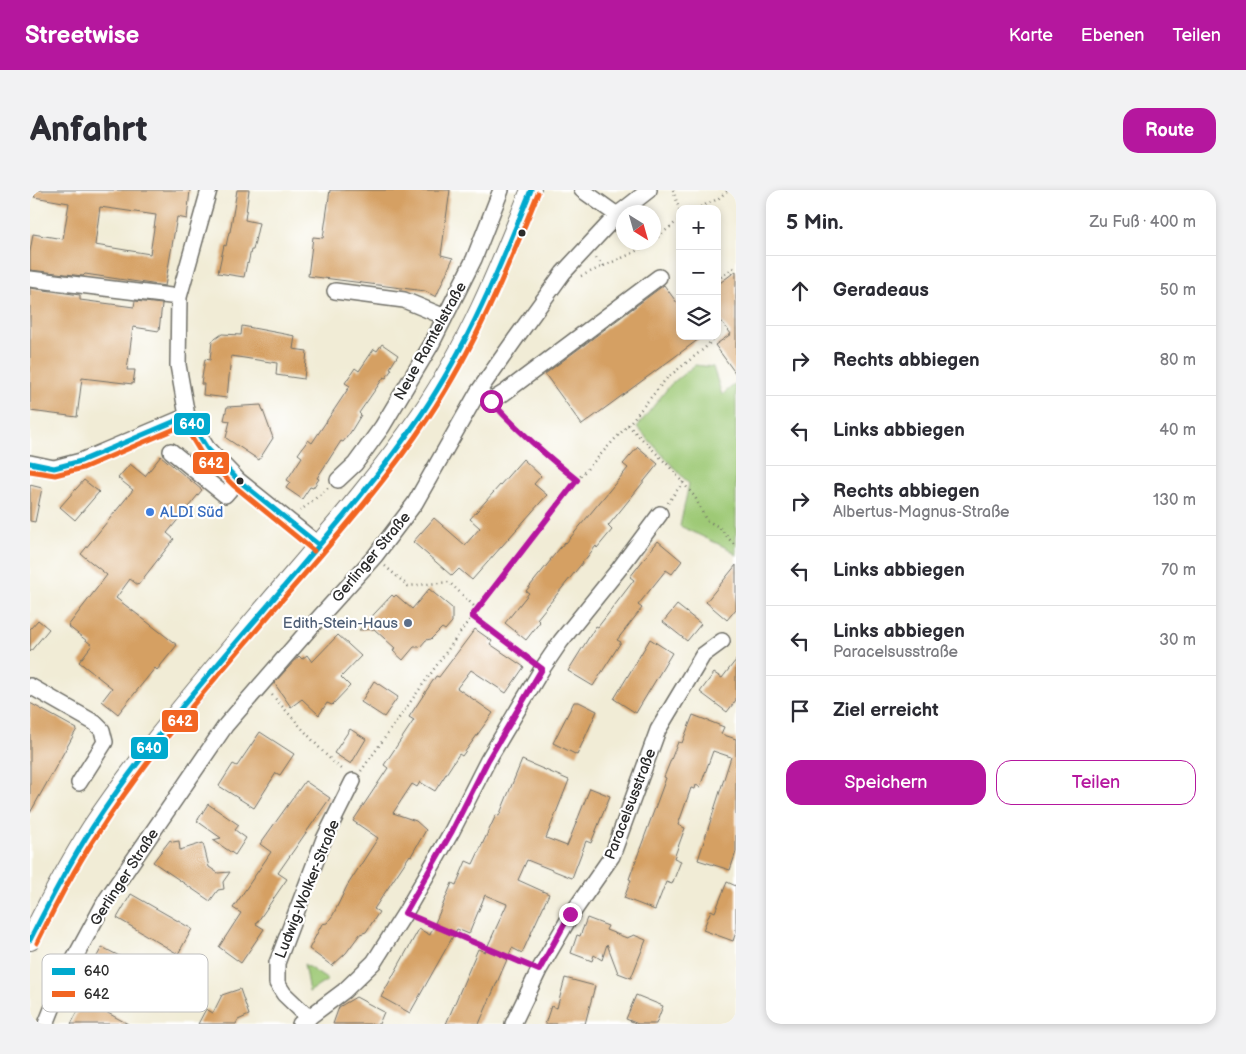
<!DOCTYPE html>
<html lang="de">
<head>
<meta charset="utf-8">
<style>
  :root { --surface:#fff; --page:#f2f2f3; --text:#2b2b33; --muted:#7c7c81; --line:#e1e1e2; --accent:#b5179e }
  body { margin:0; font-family:"Balsamiq Sans",sans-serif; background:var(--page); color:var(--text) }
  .controls { position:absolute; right:15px; top:15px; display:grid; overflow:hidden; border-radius:10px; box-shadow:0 2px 8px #0003 }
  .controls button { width:45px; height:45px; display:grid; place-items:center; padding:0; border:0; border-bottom:1px solid var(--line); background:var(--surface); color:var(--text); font:25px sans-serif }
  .compass { position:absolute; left:586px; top:15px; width:45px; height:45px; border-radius:50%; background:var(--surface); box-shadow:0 2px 8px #0003; rotate:143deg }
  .stop { position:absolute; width:15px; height:15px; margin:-11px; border:4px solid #b5179e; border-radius:50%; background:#fff }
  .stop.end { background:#b5179e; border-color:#fff; box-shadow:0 1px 5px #0008 }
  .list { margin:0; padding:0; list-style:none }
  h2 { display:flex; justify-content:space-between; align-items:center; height:65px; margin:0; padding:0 20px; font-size:21px }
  h2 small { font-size:16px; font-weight:400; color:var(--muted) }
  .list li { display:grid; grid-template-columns:32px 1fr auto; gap:15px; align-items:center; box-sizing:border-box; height:70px; padding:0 20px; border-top:1px solid var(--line) }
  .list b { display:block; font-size:19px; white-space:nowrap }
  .list p { margin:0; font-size:16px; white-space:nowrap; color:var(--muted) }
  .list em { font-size:16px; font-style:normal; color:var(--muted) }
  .actions { display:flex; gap:10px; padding:15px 20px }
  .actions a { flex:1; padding:11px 0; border:1px solid var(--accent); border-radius:15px; text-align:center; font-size:18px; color:var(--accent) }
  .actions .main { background:var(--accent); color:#fff }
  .icon { flex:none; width:28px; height:28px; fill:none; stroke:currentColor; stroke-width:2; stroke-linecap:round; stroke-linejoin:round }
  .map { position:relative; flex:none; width:706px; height:834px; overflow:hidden; border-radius:15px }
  header { display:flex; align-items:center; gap:30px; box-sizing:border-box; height:70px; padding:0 25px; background:var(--accent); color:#fff }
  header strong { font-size:24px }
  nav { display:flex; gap:28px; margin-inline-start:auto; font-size:18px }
  .intro { display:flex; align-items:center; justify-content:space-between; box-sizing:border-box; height:120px; padding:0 30px }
  h1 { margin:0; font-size:35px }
  .button { padding:12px 22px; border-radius:15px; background:var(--accent); color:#fff; font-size:18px; font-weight:700 }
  main { display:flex; gap:30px; padding:0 30px }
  aside { flex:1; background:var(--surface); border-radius:15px; box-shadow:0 2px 8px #0003 }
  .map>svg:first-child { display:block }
</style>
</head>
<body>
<header>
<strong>Streetwise</strong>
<nav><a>Karte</a><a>Ebenen</a><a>Teilen</a></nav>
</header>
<div class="intro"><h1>Anfahrt</h1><a class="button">Route</a></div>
<main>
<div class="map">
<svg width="706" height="834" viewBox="0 0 706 834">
  <rect width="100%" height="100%" fill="#fff"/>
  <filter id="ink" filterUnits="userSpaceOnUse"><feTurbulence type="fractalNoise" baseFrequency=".02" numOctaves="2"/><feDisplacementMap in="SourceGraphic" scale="10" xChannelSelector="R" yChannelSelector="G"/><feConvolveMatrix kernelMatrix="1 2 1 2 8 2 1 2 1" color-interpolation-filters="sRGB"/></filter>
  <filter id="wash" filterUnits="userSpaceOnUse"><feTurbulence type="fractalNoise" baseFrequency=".0096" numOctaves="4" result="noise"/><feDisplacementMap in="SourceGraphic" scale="20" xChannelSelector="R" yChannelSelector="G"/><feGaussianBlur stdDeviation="1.12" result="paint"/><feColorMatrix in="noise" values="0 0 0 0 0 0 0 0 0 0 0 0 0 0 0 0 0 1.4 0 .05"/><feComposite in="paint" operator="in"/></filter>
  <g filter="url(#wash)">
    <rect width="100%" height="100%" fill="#f1ecd6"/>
    <path fill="#9ec976" stroke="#647a50" d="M665 175 683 177 692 205 706 193V366L701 360 650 336 659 294 607 237 641 194Z
      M274 774 298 790 279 802Z"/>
    <g id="blocks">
      <path fill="#d5a063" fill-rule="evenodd" d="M5 0H160L157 29 147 27 135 96 55 84 53 86 0 80V62L3 44 33 49 39 13 4 7ZM70 17 126 25 120 64 65 55Z
        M207 0H219L215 30 229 33 223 60H221L218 74 217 73 214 87 188 83 194 55 196 56 199 42H200Z
        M300 0H420L411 65 423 68 406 107 395 101 278 86 283 47 293 48Z
        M706 81V184L685 155 701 144 687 125V95Z
        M634 95 650 117V146H673L552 235 515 184Z
        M0 98 50 105V110L104 117 105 111 132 114 129 141 103 137 97 180H105L103 194 52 188 47 227 0 221Z
        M212 136 265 146 263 159 277 161 274 189 246 185 247 173 201 166 197 208 173 205 174 194H171L175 169 180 170 182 151 192 144 211 145Z
        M352 154 368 165 360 178 362 179 356 188 354 187 329 223 331 225 320 243 313 252 311 251 287 288 289 289 283 298 280 297 272 309 256 298 260 292 257 290 272 267 268 264 278 250 282 253 320 196 315 193 325 178 329 181 344 159 347 161Z
        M231 215 243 248 229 270 196 248 200 231 194 230 197 217Z
        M608 257 628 274 578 336 582 340 567 358 566 356 507 429 510 432 496 450 475 433 499 403 496 401 521 370H520L535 352 536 353 598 278 593 274Z
        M131 266 172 300 137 343 144 349 108 395 100 389 86 408 147 455 127 480 125 478 88 524 72 511 82 498 49 472 62 455 38 436 77 385 51 364 103 300 88 288 100 274 115 286Z
        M493 269 511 286 504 294 517 305 442 390 429 379 422 386 383 352 404 328 435 355 450 338 440 329Z
        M54 290 69 302 45 330 30 317Z
        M0 295 12 298 5 332 0 331Z
        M628 351 652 371 642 384 636 380 608 415 612 418 587 450 591 452 563 496 538 481 566 436 568 437 604 390 600 387Z
        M706 375V419L697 430 676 412Z
        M399 399 422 418V432L415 440 412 438 401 449 396 450 390 457H384L373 470 363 461 365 458 344 439 329 440 362 405 364 407 366 405 382 419Z
        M647 415 671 434 657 451 633 432Z
        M8 430 19 439 0 462V439Z
        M445 439 462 451 460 454 494 477 476 503 441 480 427 498 463 523 432 566 429 564 405 601 390 592 387 597 382 594 363 623 386 631 396 640 381 666 380 665 344 719 349 722 336 742 330 744 316 763 302 776 279 759 292 734 297 733 303 725 317 696 348 648 323 631 358 578 354 575 384 530 379 527 406 486 409 487Z
        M308 445 331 466 311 487 320 496 302 515 297 513 289 525 272 509 261 517 244 493 269 466 272 469 277 465 282 472Z
        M620 449 642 463 606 523 584 509Z
        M706 470V510L697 522 670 502 684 483 692 488Z
        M344 491 368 507 354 527 331 512Z
        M544 512H549L567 521 547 565 523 553Z
        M0 513 47 539 0 623Z
        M663 525 694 537 691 544 706 549V662L700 680 668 670 701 567 683 561 670 597 666 595 665 599 661 598 648 635 655 638 644 668 651 671 642 694 636 692 625 720 594 708 601 690 599 689 636 588 634 587 648 552 652 553Z
        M320 539 336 549 321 574 304 563Z
        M230 542 264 564 250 585 246 583 224 618 189 596 203 574 207 576Z
        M492 570 539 590 516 648 537 656 560 598 580 606 561 653 556 651 542 688 497 670 488 690 519 704 492 763 482 758 449 834H416L448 759 455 762 477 714 455 705 439 744 427 739 380 823 351 807 389 739 400 745 422 693 426 695 436 671 443 674 466 625 469 626Z
        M275 591 300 608 248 683 257 689 226 734 234 739 211 773 189 757 211 723 203 718 241 662 230 654Z
        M178 614 209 635 205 640 216 648 205 665 183 650 191 648 167 631Z
        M140 650 143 652 149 651 150 660 173 653 179 677 188 683 200 682 193 692 194 699 188 700 180 711 123 672Z
        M697 692 706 696V742L703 751 673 740 681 720 685 722Z
        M101 704 162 739 148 764 87 728Z
        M557 728 578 736 576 740 597 748 604 745 616 750 601 788 588 783 577 754 572 770 564 765 562 771 541 763 547 745 550 746Z
        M72 757 135 790 122 815 59 781Z
        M535 788 565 796 555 834H515L521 816 527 818Z
        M210 799 219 825 208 830 206 834H168L176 819 183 823 192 805Z
        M606 805 633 816 626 834H608L596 829Z
        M326 807 354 822 349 834H303L309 817Z
        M54 810 98 834H41Z"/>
    </g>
  </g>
  <g filter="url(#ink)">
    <use href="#blocks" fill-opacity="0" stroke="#706f67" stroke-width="1"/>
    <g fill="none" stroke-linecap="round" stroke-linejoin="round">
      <defs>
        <path id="minor" d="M179 0 149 107 148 175 157 226 177 258 208 290 289 355
          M552 0 587 25
          M0 89 149 107
          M305 101 374 110 415 127
          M448 202 461 211 474 203 629 87
          M141 261 195 305 208 290
          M0 273 24 278 51 271 157 226
          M308 290 325 274 352 237 401 155 444 69 471 0
          M0 496 65 533 72 540 75 552 49 593
          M279 828 254 804 247 793V773L294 649 323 591
          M16 834 36 784 76 710 196 535 288 429 345 366 385 313 448 202 486 148 533 83 587 25 619 0
          M270 834 314 801 344 772 375 723 422 641 458 570 512 479 531 451 589 379 630 324
          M483 834 509 780 541 725 582 666 628 540 673 465 692 451"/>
        <path id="major" d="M0 750C19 712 39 674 62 638 105 573 160 508 210 448 271 374 337 304 391 225 439 155 470 77 501 0"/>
      </defs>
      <use href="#minor" stroke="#706f67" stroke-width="18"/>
      <use href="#major" stroke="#706f67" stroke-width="22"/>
      <path stroke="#706f67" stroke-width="2.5" stroke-dasharray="1 4" stroke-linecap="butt" d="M643 0 650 22
        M666 19 688 9 698 0
        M624 50 650 29
        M566 68 574 76
        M551 86 603 63 620 52
        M687 90 703 78 706 81
        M598 235 638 275 665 307 676 330 689 337 706 357
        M547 290 598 235 637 188 675 158 686 146
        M638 313 653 292
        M270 321 298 298
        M355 376 378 396 419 392 447 419
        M442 426 500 470
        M242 505 295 564 313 581
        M331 581 447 419 547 290 526 274 471 222
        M388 728 495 775"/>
      <use href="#minor" stroke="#fff" stroke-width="15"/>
      <use href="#major" stroke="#fff" stroke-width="20"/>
      <defs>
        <path id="bus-1" d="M0 273 24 278 51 271 157 226 177 258 208 290 289 355
          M0 750C19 712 39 674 62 638 112 561 174 490 234 420 288 356 344 294 391 225 438 155 470 77 501 0"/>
        <path id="bus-2" d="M0 281 25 285 53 278 154 235 171 263 203 295 284 361
          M7 753C26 715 45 677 69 642 119 564 181 493 241 423 295 360 352 297 398 228 445 158 477 80 508 3"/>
      </defs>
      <use href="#bus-1" stroke="#fff" stroke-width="9"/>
      <use href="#bus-2" stroke="#fff" stroke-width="9"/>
      <use href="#bus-1" stroke="#00a9ce" stroke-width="5"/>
      <use href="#bus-2" stroke="#f26522" stroke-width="5"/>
    </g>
  </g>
  <g fill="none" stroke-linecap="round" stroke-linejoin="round" filter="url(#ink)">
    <path stroke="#b5179e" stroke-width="6" d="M461 211C487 240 517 266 547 290L442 426 512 479 458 570 422 641 375 723 509 780 540 724"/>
  </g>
  <g fill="#2b2b2b" stroke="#fff" stroke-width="2">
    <circle cx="492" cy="43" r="4.5"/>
    <circle cx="210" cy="291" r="4.5"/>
  </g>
  <circle fill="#3f7fe0" stroke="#fff" stroke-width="2" cx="120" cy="322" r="5"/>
  <circle fill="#5c6f8a" stroke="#fff" stroke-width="2" cx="378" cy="433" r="5"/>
  <g text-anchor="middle" stroke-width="4.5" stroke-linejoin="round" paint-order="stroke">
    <g font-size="15" fill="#2b2b2b" stroke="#fff">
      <text transform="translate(400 151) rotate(-61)" y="5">Neue Ramtelstraße</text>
      <text transform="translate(341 367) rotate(-50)" y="5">Gerlinger Straße</text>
      <text transform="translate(600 614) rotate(-69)" y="5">Paracelsusstraße</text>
      <text transform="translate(94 687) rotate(-57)" y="5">Gerlinger Straße</text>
      <text transform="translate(277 699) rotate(-68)" y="5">Ludwig-Wolker-Straße</text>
    </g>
    <g font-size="15" fill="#366cbe" stroke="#fff" text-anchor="start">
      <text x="130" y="327">ALDI Süd</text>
    </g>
    <g font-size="15" fill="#4e5e75" stroke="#fff" text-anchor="end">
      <text x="368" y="438">Edith-Stein-Haus</text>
    </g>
  </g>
  <rect x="12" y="764" width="166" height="58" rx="8" fill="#fff" stroke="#bfbfbf" stroke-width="1"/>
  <rect x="22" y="778" width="23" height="7" fill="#00a9ce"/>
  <rect x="22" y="801" width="23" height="6" fill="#f26522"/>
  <g font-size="14" fill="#2b2b2b">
    <text x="54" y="786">640</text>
    <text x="54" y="809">642</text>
  </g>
  <g stroke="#fff" stroke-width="2">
    <rect x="143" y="222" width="38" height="24" rx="5" fill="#00a9ce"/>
    <rect x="162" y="261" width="38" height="24" rx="5" fill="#f26522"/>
    <rect x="131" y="519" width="38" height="24" rx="5" fill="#f26522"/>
    <rect x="100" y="546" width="39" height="24" rx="5" fill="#00a9ce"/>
  </g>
  <g font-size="14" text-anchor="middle" font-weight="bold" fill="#fff">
    <text x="162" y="239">640</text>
    <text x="181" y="278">642</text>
    <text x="150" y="536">642</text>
    <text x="119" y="563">640</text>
  </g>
</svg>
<div class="controls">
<button>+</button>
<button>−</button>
<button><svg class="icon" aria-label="layers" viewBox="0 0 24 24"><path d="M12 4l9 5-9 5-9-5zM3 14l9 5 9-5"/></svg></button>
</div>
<svg class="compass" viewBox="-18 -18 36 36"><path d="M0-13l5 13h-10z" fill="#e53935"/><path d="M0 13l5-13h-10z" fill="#7c7c81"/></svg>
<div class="stop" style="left:461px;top:211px"></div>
<div class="stop end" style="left:540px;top:724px"></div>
</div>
<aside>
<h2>5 Min.<small>Zu Fuß · 400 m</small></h2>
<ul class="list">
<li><svg class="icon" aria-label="ahead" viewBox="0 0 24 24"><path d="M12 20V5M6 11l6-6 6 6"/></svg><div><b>Geradeaus</b></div><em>50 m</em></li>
<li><svg class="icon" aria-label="right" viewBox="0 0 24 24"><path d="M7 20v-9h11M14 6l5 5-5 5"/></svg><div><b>Rechts abbiegen</b></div><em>80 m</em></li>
<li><svg class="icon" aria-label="left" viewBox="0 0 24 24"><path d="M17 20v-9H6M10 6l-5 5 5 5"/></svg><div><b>Links abbiegen</b></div><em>40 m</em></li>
<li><svg class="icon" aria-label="right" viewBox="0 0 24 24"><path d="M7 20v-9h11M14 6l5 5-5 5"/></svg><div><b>Rechts abbiegen</b><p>Albertus-Magnus-Straße</p></div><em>130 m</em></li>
<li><svg class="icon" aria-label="left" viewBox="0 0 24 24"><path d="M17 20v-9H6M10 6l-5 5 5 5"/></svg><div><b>Links abbiegen</b></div><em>70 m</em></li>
<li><svg class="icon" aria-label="left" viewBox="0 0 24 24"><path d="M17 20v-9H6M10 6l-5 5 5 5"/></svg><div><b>Links abbiegen</b><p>Paracelsusstraße</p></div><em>30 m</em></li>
<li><svg class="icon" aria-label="arrive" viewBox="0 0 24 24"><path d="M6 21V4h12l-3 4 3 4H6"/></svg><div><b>Ziel erreicht</b></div></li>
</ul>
<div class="actions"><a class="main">Speichern</a><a>Teilen</a></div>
</aside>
</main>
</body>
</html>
